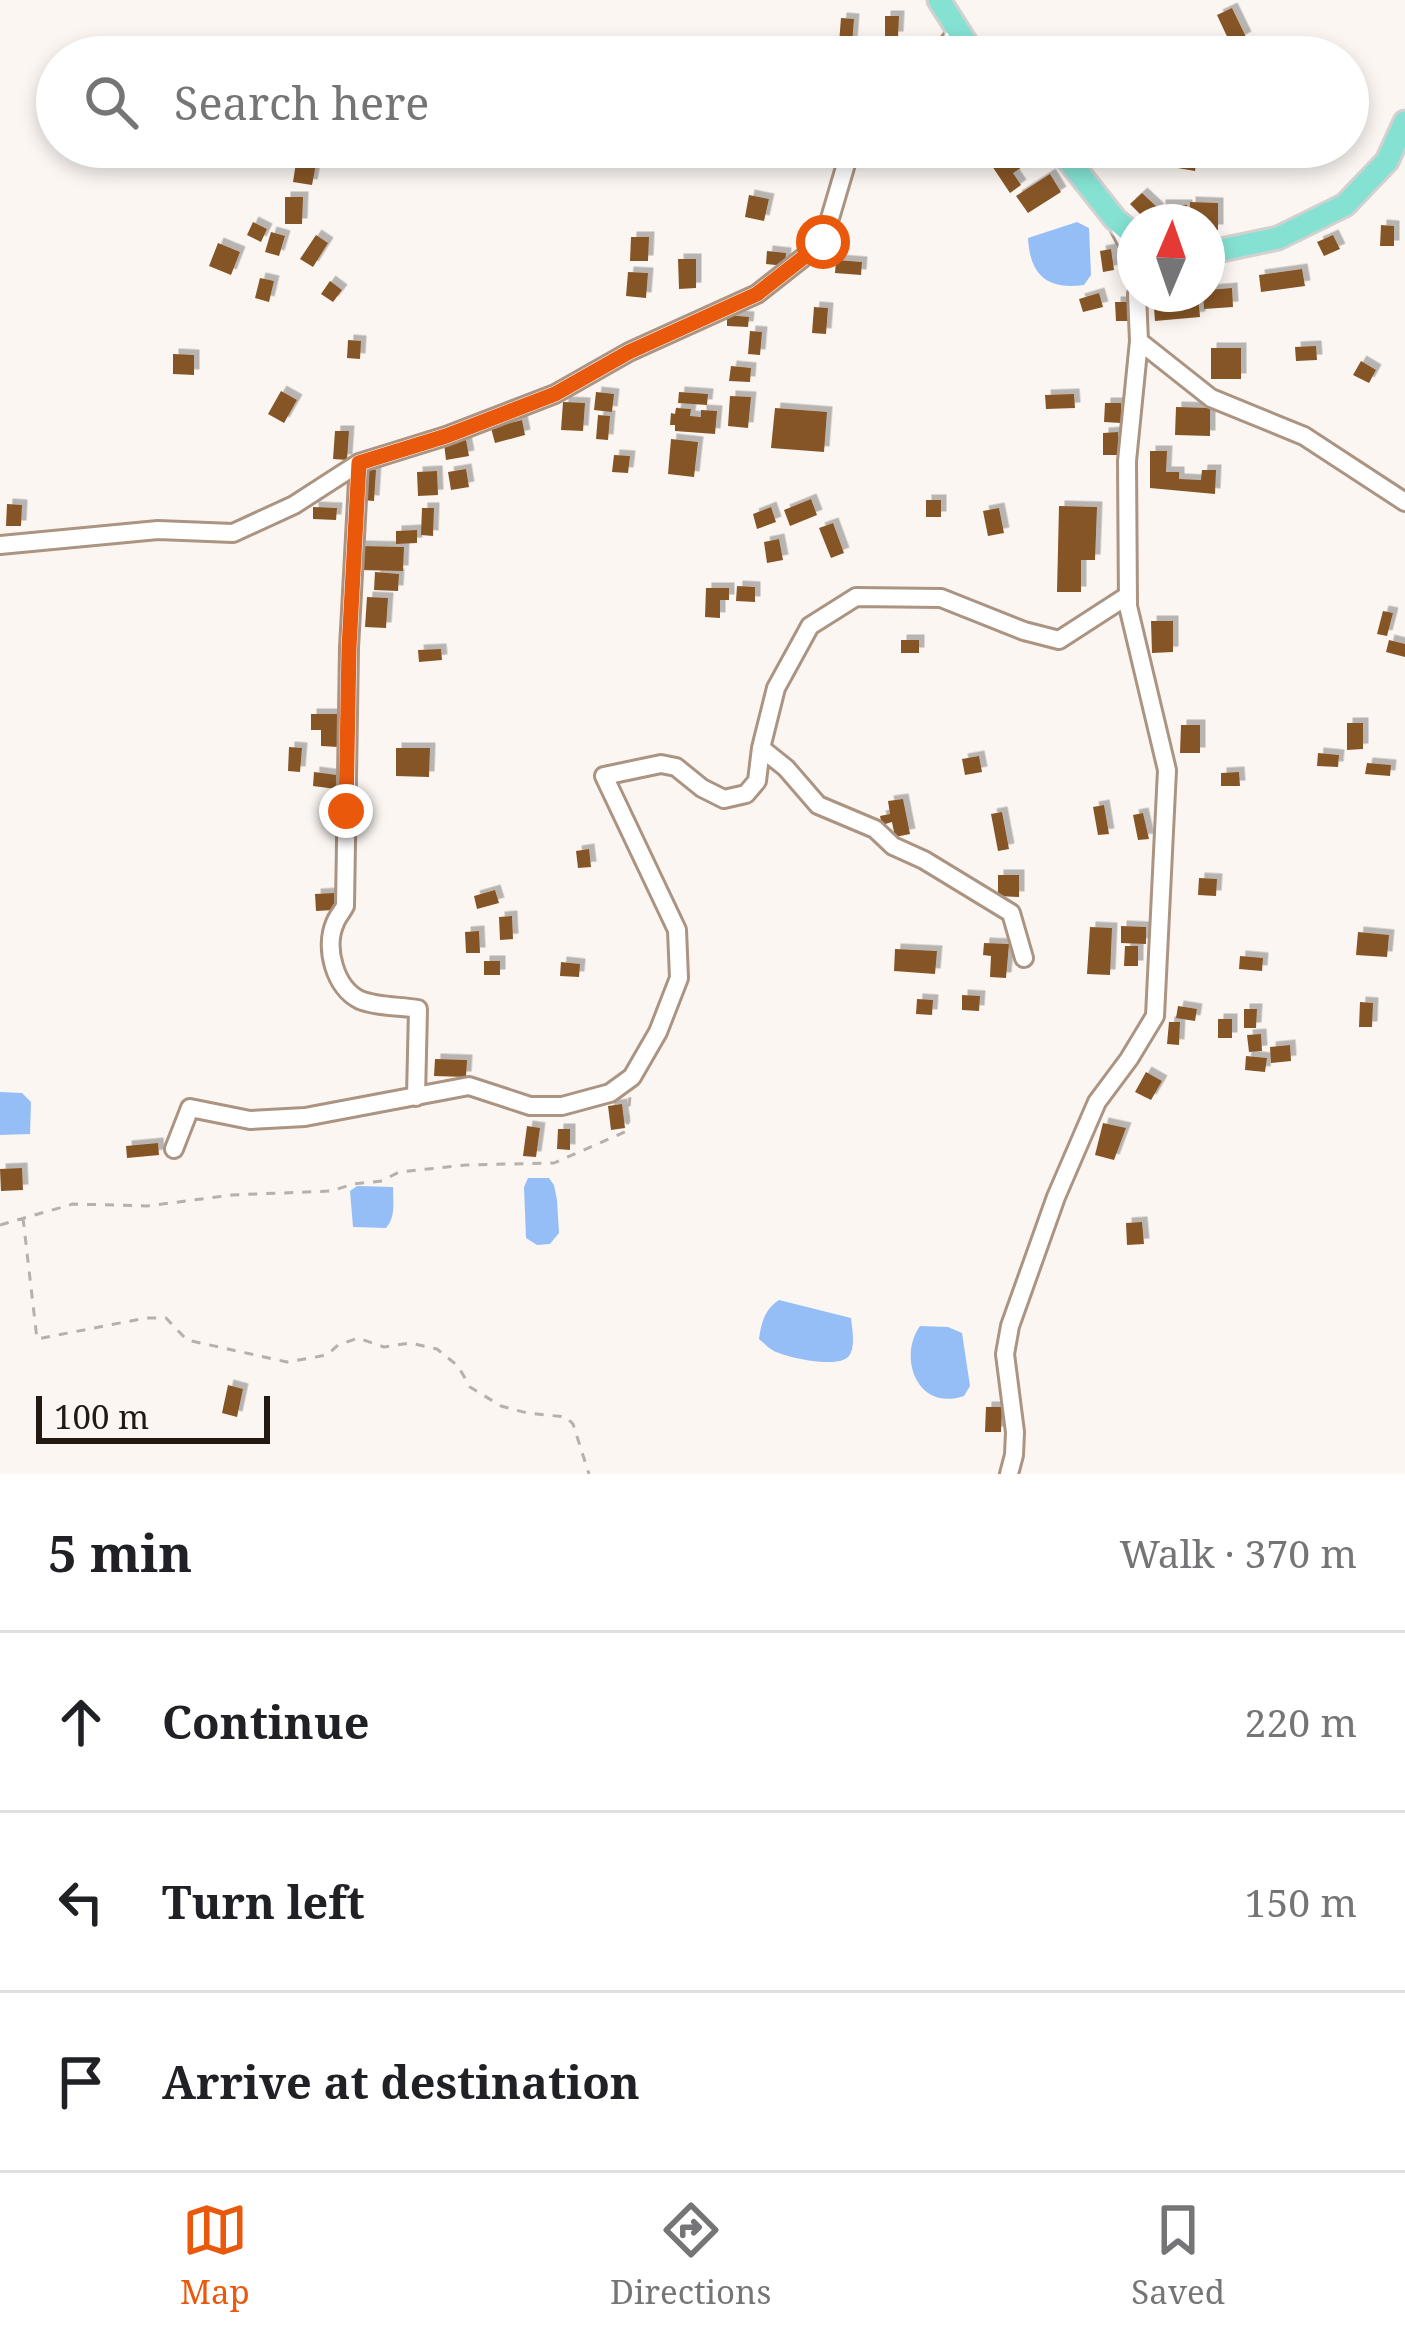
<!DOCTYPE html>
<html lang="en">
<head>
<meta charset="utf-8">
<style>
  :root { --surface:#fff; --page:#f6f6f6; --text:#202124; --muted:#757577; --line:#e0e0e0; --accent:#ea580c }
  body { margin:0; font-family:"Noto Serif",serif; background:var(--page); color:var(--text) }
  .compass { position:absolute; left:1117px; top:204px; width:108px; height:108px; border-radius:50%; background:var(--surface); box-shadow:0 6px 18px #0003; rotate:2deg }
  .scale { position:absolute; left:36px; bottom:30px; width:234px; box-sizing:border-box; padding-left:12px; border:6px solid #221912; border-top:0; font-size:33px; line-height:42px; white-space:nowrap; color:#221912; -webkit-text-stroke:9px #fbf6f2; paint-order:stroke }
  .stop { position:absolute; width:36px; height:36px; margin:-27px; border:9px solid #ea580c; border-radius:50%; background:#fff }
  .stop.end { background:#ea580c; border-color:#fff; box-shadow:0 3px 12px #0008 }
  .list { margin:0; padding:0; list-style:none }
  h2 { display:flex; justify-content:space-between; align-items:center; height:156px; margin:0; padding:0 48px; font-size:51px }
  h2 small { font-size:39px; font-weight:400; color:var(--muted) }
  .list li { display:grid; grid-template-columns:78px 1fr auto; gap:36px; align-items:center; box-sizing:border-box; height:180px; padding:0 48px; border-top:3px solid var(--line) }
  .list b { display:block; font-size:45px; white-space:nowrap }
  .list em { font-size:39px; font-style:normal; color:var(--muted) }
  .icon { flex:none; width:66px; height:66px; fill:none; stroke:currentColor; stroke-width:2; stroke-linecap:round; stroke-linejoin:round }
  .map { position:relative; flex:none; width:1405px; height:1474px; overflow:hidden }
  .search { position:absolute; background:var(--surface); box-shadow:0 6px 18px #0003; left:36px; right:36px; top:36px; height:132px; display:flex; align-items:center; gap:30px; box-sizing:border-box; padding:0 42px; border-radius:66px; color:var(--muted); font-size:45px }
  .sheet { height:696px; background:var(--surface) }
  nav { display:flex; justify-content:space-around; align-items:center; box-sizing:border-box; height:168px; border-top:3px solid var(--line); background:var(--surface); font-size:33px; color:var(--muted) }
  nav a { display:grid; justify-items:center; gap:6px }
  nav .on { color:var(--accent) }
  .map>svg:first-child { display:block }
</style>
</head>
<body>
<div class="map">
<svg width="1405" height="1474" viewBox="0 0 1405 1474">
  <defs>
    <filter id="shadow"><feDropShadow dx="5.5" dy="-5.5" stdDeviation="0" flood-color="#0004"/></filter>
  </defs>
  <rect width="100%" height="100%" fill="#fbf6f2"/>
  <path fill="#96bef6" d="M1077 222 1089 228 1091 275 1084 285C1047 290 1030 275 1028 238Z
    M0 1092 22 1093 31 1102 30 1134 0 1135Z
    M528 1178H549L554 1185 557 1200 559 1233 550 1244 537 1245 526 1238 524 1187Z
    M357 1186 393 1187C393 1201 396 1217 386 1228L353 1227 350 1191Z
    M779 1300 851 1318C852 1329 856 1346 849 1356 839 1369 788 1358 774 1351 769 1349 764 1343 759 1339 761 1323 765 1309 779 1300Z
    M920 1326 948 1327 962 1333 970 1386 964 1396C916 1412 898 1356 920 1326Z"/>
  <path fill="#865426" filter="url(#shadow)" d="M1232 8 1246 37 1231 45 1217 15Z
    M885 16H899L898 37H885Z
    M841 18 854 19 852 44 839 43Z
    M589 42 606 44 604 57H588Z
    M1021 147H1027L1034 159 1013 173 1021 185 1010 193 992 166Z
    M907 154H933V166L907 165Z
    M1168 154 1197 159 1195 171 1166 166Z
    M297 156 317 159 312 185 293 182Z
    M1050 174 1061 192 1028 213 1016 196Z
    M1142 193 1159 209 1147 221 1130 204Z
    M749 195 769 199 764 221 745 217Z
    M285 197H303L302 224H285Z
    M1190 202 1218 203V230H1207V222H1190Z
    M1160 205H1187V222H1160Z
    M253 222 267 229 261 242 247 235Z
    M1381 225 1394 226V246H1380Z
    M271 232 285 236 279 256 265 252Z
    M316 235 328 243 313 267 300 259Z
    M1333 235 1340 249 1324 256 1317 242Z
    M631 237H649L648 261H630Z
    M218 243 240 252 231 275 209 266Z
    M1111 249 1114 270 1103 272 1100 251Z
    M767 251 786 253 785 266 766 264Z
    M678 259H696V288L679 289Z
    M836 260 862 262 861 275 835 273Z
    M1302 269 1305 286 1261 292 1259 275Z
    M628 272 648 273 646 298 626 296Z
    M260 278 274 281 269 302 255 298Z
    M330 281 342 290 333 302 321 294Z
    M1232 288 1233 307 1204 309 1203 294H1207V290Z
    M1099 293 1103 307 1083 312 1079 299Z
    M1153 294H1198L1200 317 1155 321Z
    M1115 302H1128L1129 321H1116Z
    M814 307 828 308 826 334 812 333Z
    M727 315 749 317 748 327 727 326Z
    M750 331 762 332 760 355 748 354Z
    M348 340 361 341 360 359 347 358Z
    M1316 346 1317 360 1296 361 1295 347Z
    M1211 348H1241V379H1211Z
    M173 354 194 355V375L173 374Z
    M1361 361 1376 370 1369 383 1353 375Z
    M731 366 751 368 750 382 729 381Z
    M281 391 297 400 284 423 268 414Z
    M596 392 614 394 612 412 594 410Z
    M679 392 708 394 707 405 678 403Z
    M1074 394 1075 408 1046 409 1045 395Z
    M730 396 751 397 748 428 728 426Z
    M563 402 585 403 583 431 561 430Z
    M1105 403H1121V423L1104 422Z
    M1176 407 1210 408V436L1175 435Z
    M676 408 691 409 690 416 701 417V410L717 411 715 434 675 431V425H670L671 413 675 414Z
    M775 408 827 412 824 452 771 448Z
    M598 415 610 416 608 440 596 439Z
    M522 420 525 435 495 443 491 428Z
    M335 431H349L347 460 333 459Z
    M1118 432 1119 455H1103V433Z
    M671 439 698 442 694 477 668 474Z
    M466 440 469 456 446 460 444 443Z
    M1150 451H1167L1166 472H1179V479L1201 480 1202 470H1216L1215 494 1150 488Z
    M614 455 630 456 628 473 612 472Z
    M466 469 469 487 451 490 448 472Z
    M363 470H376L374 501 362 500Z
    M437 471 438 495 418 496 417 472Z
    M811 499 817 515 790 526 784 510Z
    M926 500H941V517H926Z
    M7 504 22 505 21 526H6Z
    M1059 506 1097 507 1095 560H1081V592H1057Z
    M313 507 337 508 336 520 313 519Z
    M771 507 776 522 757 529 753 514Z
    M422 508H434L433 536 421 535Z
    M999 508 1004 533 988 536 983 511Z
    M833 523 844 553 831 558 819 528Z
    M417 530V543L396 544V531Z
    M779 539 783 560 767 563 764 542Z
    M360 546 404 547 403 571 360 570Z
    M375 572 399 574 398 591 374 590Z
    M737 586 755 587V602L736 601Z
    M706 588H729V600H720V618L705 617Z
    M367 597 388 598 386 628 365 627Z
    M1383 611 1393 613 1387 636 1377 634Z
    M1151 621H1173V652L1152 653Z
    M901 640H919V653H901Z
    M1389 640 1405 644V657L1386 652Z
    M441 649 442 660 419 662 418 650Z
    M311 714H338V747L321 746V730H311Z
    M1347 723H1363V749L1347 750Z
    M1181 725H1200V753H1180Z
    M289 747 302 748 300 772 288 771Z
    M396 748H430L429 777 396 776Z
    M1318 753 1339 755 1338 767 1317 766Z
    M979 756 982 772 965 775 962 759Z
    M1367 763 1391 765 1390 776 1365 774Z
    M314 772 337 775 336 789 313 786Z
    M1239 772 1240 786H1221V773Z
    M903 799 910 834 895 837 892 822 882 825 880 816 890 814 888 801Z
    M1104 805 1109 834 1098 835 1093 807Z
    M1002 812 1009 849 998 851 991 814Z
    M1143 813 1149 839 1138 840 1133 815Z
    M589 849 591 867 578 868 576 851Z
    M998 875H1019V897L998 896Z
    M1199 878 1217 879 1216 896 1198 895Z
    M495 890 499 903 477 909 474 896Z
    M334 893V910L316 911 315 894Z
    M512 916 513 939 500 940 499 917Z
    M1121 926 1146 927V944L1121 943Z
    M1090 927 1112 928 1110 975 1087 974Z
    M479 931 480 953H466L465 932Z
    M1358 932 1389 935 1387 957 1356 955Z
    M984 943 1009 944 1006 978 990 977 991 956 983 955Z
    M1125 946H1138V966H1124Z
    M895 949 937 951 935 974 894 971Z
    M1240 956 1263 958 1262 971 1239 969Z
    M484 961H500V975H484Z
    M561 962 580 964 579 977 560 976Z
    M962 995 980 996 979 1011 962 1010Z
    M917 999 933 1000 932 1015 916 1014Z
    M1360 1002 1373 1003 1372 1027H1359Z
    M1178 1006 1197 1009 1195 1021 1176 1018Z
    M1244 1009H1257L1256 1028H1244Z
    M1218 1019H1232V1038H1218Z
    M1169 1022H1180L1179 1045 1167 1044Z
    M1261 1034 1262 1051 1249 1052 1247 1035Z
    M1290 1045 1291 1061 1271 1063 1270 1047Z
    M1246 1056 1267 1058 1265 1072 1245 1070Z
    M435 1059 467 1060 466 1077 434 1076Z
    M1146 1072 1162 1081 1151 1100 1135 1092Z
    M622 1104 625 1128 611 1130 608 1106Z
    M1103 1123 1126 1128 1114 1160 1095 1155Z
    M527 1126 540 1128 536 1157 523 1156Z
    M558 1129H570V1150L557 1149Z
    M158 1143 159 1155 127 1158 126 1146Z
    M22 1168 23 1190 1 1191 0 1169Z
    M1142 1222 1144 1244 1127 1245 1126 1223Z
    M228 1385 243 1389 237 1417 222 1413Z
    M986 1407H1002L1001 1432H985Z"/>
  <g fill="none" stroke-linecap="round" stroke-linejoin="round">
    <defs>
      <path id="minor" d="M938 57 957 32
        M1119 227 1135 258
        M1139 341 1211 398 1304 436 1405 502
        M359 463 349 648 345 906C342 912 337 917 335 923 324 948 335 988 360 1000 377 1007 400 1006 418 1009L416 1097
        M0 545 158 530 233 533 294 505 359 463 446 436 555 394 629 352 757 294 823 242 846 164 856 147
        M761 748 786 768 818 805 875 829 893 846 924 860 1011 913 1024 958
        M174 1149 190 1108 250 1120 305 1117 469 1086 530 1106H562L610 1093 632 1077 658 1032 679 978 677 930 604 776 661 764 676 767 702 788 724 799 746 794 757 781 761 748 776 688 810 626 856 597 941 598 1024 631 1059 640 1127 596
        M1009 1474 1014 1455 1015 1432 1005 1354 1010 1326 1056 1197 1097 1102 1129 1059 1155 1016 1167 770 1128 606 1127 461 1139 341 1137 294"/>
      <path id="major" d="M939 0 975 57
        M1058 147 1115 219 1135 236
        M1207 253 1278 238 1345 205 1387 161 1405 122"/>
    </defs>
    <use href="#minor" stroke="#ab9482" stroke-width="22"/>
    <use href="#major" stroke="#d3d1d0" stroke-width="27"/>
    <path stroke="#b7b0ab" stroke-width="3" stroke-dasharray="9 9" stroke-linecap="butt" d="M23 1218 37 1339 146 1318H166L187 1340 287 1362 327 1355 338 1345 358 1338 384 1347 410 1343 437 1349 458 1366 470 1387 501 1406 527 1413 566 1417 573 1424 589 1474
      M0 1225 73 1204 147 1206 232 1195 331 1191 353 1184 382 1181 399 1172 466 1165 554 1163 627 1131 630 1096"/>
    <use href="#minor" stroke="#fff" stroke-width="16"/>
    <use href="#major" stroke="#85e2d3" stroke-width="21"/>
  </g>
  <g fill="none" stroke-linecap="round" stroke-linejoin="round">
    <path stroke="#ea580c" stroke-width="15" d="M346 811 349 648 359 463 446 436 555 394 629 352 757 294 823 242"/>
  </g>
</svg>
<svg class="compass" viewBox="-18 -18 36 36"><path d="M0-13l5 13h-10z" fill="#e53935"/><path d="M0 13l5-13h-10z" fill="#757577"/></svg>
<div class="scale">100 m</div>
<div class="stop" style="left:823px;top:242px"></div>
<div class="stop end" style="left:346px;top:811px"></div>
<div class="search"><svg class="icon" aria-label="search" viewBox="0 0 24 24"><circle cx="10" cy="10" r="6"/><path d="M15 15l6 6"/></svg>Search here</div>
</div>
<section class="sheet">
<h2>5 min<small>Walk · 370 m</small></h2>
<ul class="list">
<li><svg class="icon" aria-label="ahead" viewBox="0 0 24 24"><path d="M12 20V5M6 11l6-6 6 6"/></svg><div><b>Continue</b></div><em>220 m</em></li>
<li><svg class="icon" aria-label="left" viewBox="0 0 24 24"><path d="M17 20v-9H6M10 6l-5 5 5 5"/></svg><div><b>Turn left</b></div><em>150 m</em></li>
<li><svg class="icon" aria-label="arrive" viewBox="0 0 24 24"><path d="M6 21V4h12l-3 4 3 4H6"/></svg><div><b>Arrive at destination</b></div></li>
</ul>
</section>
<nav>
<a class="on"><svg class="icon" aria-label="map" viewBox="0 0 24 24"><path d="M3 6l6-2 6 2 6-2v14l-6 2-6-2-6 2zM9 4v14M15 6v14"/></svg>Map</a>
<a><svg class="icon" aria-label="directions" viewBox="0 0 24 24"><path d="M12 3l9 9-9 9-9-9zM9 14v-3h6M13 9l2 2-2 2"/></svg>Directions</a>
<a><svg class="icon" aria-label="saved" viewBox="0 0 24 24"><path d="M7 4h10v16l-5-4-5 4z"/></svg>Saved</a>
</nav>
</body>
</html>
